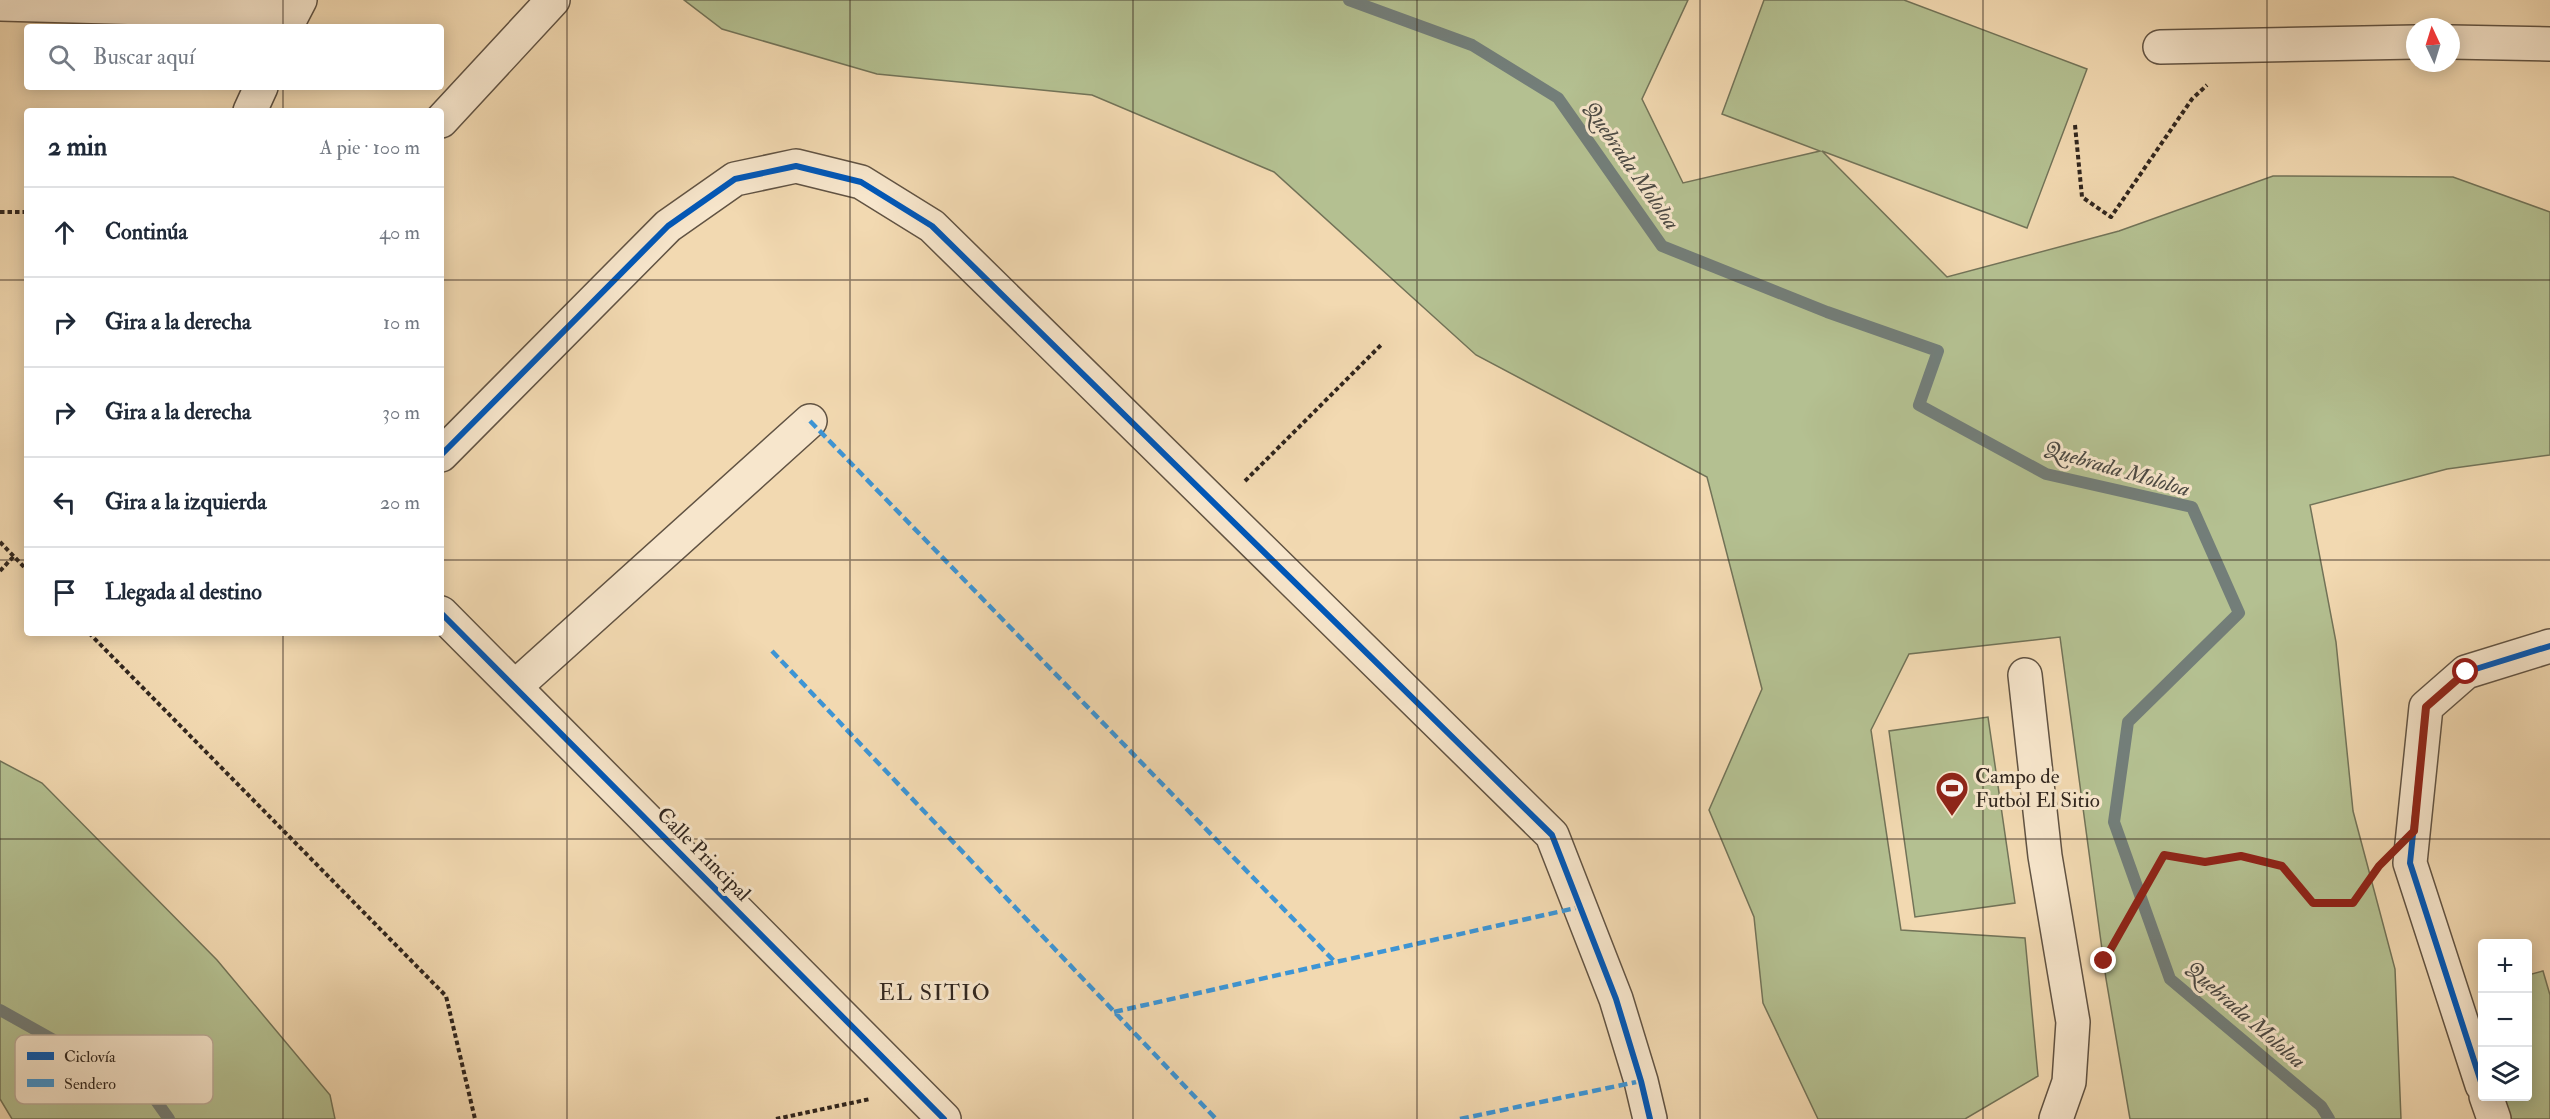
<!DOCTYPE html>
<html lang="es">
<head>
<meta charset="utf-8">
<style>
  :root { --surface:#fff; --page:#f2f2f3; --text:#1f2937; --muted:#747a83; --line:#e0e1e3 }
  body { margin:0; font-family:"IM FELL Double Pica",serif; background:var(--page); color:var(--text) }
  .controls { position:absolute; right:18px; bottom:18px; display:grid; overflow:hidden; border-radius:6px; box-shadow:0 3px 15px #0003 }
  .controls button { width:54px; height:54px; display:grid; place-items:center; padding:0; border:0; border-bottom:2px solid var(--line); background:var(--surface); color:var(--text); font:30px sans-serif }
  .compass { position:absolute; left:2406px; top:18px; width:54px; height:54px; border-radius:50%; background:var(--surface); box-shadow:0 3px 15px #0003; rotate:356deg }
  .stop { position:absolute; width:18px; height:18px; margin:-14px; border:4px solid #8f2418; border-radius:50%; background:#fff }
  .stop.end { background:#8f2418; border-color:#fff; box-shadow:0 2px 6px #0008 }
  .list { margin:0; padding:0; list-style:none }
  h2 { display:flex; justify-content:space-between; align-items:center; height:78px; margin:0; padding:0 24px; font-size:26px }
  h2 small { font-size:20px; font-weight:400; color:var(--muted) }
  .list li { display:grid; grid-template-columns:39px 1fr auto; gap:18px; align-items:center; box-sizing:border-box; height:90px; padding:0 24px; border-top:2px solid var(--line) }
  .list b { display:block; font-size:22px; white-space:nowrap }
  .list em { font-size:20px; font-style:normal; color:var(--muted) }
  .icon { flex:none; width:33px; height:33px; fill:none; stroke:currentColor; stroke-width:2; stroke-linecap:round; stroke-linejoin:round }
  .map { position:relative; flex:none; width:2550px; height:1119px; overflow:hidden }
  .search { position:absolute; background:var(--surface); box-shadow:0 3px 15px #0003; left:24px; top:24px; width:420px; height:66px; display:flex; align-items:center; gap:15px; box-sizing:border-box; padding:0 21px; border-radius:6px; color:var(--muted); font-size:22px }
  .panel { position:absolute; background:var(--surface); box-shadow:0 3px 15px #0003; left:24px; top:108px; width:420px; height:528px; border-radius:6px }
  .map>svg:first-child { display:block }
</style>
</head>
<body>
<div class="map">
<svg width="2550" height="1119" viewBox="0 0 2550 1119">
  <rect width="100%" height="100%" fill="#f2d9b1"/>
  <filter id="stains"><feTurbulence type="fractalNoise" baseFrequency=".00333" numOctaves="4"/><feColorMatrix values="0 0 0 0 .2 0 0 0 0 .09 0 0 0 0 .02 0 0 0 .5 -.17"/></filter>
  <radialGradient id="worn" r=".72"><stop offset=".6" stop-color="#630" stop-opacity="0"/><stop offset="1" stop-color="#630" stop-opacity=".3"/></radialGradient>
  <path fill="#b4c091" stroke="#727358" stroke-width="1.5" d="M684 0H1688L1642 99 1683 183 1820 151 1722 114 1764 0H1904L2087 69 2027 228 1822 151 1947 277 2119 231 2273 176 2453 177 2550 212V455L2447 469 2310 505 2336 642 2353 811 2395 969 2401 1119H2130L2106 979 2060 637 1909 654 1871 730 1901 930 2025 938 2038 1076 1965 1119H1818L1763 1003 1754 917 1709 810 1762 689 1707 477 1476 355 1274 172 1092 95 877 74 722 29Z
    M1988 717 2015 903 1915 917 1889 731Z
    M0 761 42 783 217 960 330 1095 335 1119H12L0 1099Z
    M2543 971 2550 995V1119H2504L2497 1097 2528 1096V975Z"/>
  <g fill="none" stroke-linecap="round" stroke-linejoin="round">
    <path stroke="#737e79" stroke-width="12" d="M1349 0 1472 45 1558 98 1662 246 1827 312 1938 351 1919 405 2046 474 2192 507 2239 613 2128 722 2114 822 2170 979 2321 1106 2329 1119
      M0 1010 152 1095 169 1119"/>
    <defs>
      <path id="minor" d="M0 4 292 12
        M2451 42 2550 44
        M2160 47 2415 42
        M441 121 553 0
        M441 455 668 226 735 179 796 166 861 182 932 226 1552 835 1616 999 1641 1081 1650 1119
        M2025 675 2045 856 2073 1022 2069 1082 2056 1119
        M515 687 810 421
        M2482 1085 2410 863 2426 707 2466 672 2550 646
        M2486 1096 2494 1119"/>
      <path id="tertiary" d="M286 27 300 0
        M250 111 261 87
        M441 613 944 1119"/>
    </defs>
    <use href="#minor" stroke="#615343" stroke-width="36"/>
    <use href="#tertiary" stroke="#615343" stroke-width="36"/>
    <path stroke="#31261e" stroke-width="4" stroke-dasharray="4.5 3" stroke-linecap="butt" d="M2075 125 2082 197 2111 217 2192 99 2207 85
      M0 212H27
      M1245 481 1382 344
      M0 542 27 570
      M0 571 14 556
      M89 633 446 996 475 1119
      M2101 963 2164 855 2205 862 2241 856 2281 866 2313 903H2353L2374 873
      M776 1119 870 1099"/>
    <use href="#minor" stroke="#f7e6cc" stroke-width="33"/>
    <use href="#tertiary" stroke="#f7e6cc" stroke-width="33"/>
    <path stroke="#3d95d5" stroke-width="4.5" stroke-dasharray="9 4.5" stroke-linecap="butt" d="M810 421 1335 962
      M772 651 1216 1119
      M1114 1012 1580 907
      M1460 1119 1641 1081"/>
    <defs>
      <path id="cycleway" d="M441 455 668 226 735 179 796 166 861 182 932 226 1552 835 1616 999 1641 1081 1650 1119
        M441 613 944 1119
        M2482 1085 2410 863 2426 707 2466 672 2550 646"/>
    </defs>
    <use href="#cycleway" stroke="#f7e6cc" stroke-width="10"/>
    <use href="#cycleway" stroke="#0057b8" stroke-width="6"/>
  </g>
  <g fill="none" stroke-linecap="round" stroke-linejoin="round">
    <path stroke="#8f2418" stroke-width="8" d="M2104 961 2164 855 2205 862 2241 856 2282 866 2313 903H2353L2379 866 2414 831 2426 707 2466 672"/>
  </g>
  <path fill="none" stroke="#31261e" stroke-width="1.5" stroke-opacity="0.55" d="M283 0V27M567 0V1119M850 0V1119M1133 0V1119M1417 0V1119M1700 0V1119M1983 0V1119M2267 0V1119M283 87V111M0 280H27M441 280H2550M0 560H27M441 560H2550M283 633V1119M0 839H2550"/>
  <defs>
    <symbol id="stadium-pin" viewBox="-11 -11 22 30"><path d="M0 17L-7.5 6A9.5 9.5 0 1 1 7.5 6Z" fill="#8f2418" stroke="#f7e6cc"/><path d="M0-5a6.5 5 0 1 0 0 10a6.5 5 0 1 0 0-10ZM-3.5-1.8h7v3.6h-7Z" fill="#fff"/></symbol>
  </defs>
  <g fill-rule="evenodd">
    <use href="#stadium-pin" x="1933" y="769" width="38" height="52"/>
  </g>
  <g text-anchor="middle" stroke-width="6" stroke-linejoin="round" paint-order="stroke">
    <g font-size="21" fill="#31261e" stroke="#f7e6cc" text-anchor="start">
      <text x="1975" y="783">Campo de<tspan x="1975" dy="24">Futbol El Sitio</tspan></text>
    </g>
    <g font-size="21" fill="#31261e" stroke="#f7e6cc">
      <text transform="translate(704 854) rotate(45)" y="7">Calle Principal</text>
    </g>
    <g font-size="22" font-style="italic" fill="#4c4a44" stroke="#f7e6cc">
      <text transform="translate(1632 165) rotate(55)" y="8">Quebrada Mololoa</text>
      <text transform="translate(2117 468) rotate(16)" y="8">Quebrada Mololoa</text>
      <text transform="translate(2246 1014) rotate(41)" y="8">Quebrada Mololoa</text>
    </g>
    <g font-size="22" letter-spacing="1.5" fill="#31261e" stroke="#f7e6cc">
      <text x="935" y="1000">EL SITIO</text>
    </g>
  </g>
  <rect x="15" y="1035" width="198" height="69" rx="9" fill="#f7e6cc" stroke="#bcac98" stroke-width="1.5"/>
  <rect x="27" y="1052" width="27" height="8" fill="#0057b8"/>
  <rect x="27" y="1079" width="27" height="8" fill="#3d95d5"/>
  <g font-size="16" fill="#31261e">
    <text x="64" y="1062">Ciclovía</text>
    <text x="64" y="1089">Sendero</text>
  </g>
  <rect width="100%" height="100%" filter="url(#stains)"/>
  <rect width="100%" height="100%" fill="url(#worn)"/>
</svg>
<div class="controls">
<button>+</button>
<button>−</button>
<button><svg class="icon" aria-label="layers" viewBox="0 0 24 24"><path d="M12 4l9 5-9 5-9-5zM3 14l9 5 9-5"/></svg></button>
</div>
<svg class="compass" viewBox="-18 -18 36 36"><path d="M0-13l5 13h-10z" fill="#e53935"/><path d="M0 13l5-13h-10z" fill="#747a83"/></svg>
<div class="stop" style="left:2466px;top:672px"></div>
<div class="stop end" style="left:2104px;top:961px"></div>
<div class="search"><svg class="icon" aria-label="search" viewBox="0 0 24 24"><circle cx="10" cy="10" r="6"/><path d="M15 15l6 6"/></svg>Buscar aquí</div>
<section class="panel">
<h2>2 min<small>A pie · 100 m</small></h2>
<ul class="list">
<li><svg class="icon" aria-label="ahead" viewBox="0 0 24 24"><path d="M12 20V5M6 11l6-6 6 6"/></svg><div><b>Continúa</b></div><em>40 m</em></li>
<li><svg class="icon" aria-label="right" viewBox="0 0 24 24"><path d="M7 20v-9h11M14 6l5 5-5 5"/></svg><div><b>Gira a la derecha</b></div><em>10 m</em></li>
<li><svg class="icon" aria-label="right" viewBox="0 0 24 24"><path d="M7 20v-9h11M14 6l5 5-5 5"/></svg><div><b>Gira a la derecha</b></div><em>30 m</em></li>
<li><svg class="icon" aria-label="left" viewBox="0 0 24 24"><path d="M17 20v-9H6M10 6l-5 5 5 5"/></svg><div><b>Gira a la izquierda</b></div><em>20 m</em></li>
<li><svg class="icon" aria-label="arrive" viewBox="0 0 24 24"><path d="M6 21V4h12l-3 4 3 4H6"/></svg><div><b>Llegada al destino</b></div></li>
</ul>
</section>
</div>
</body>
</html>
